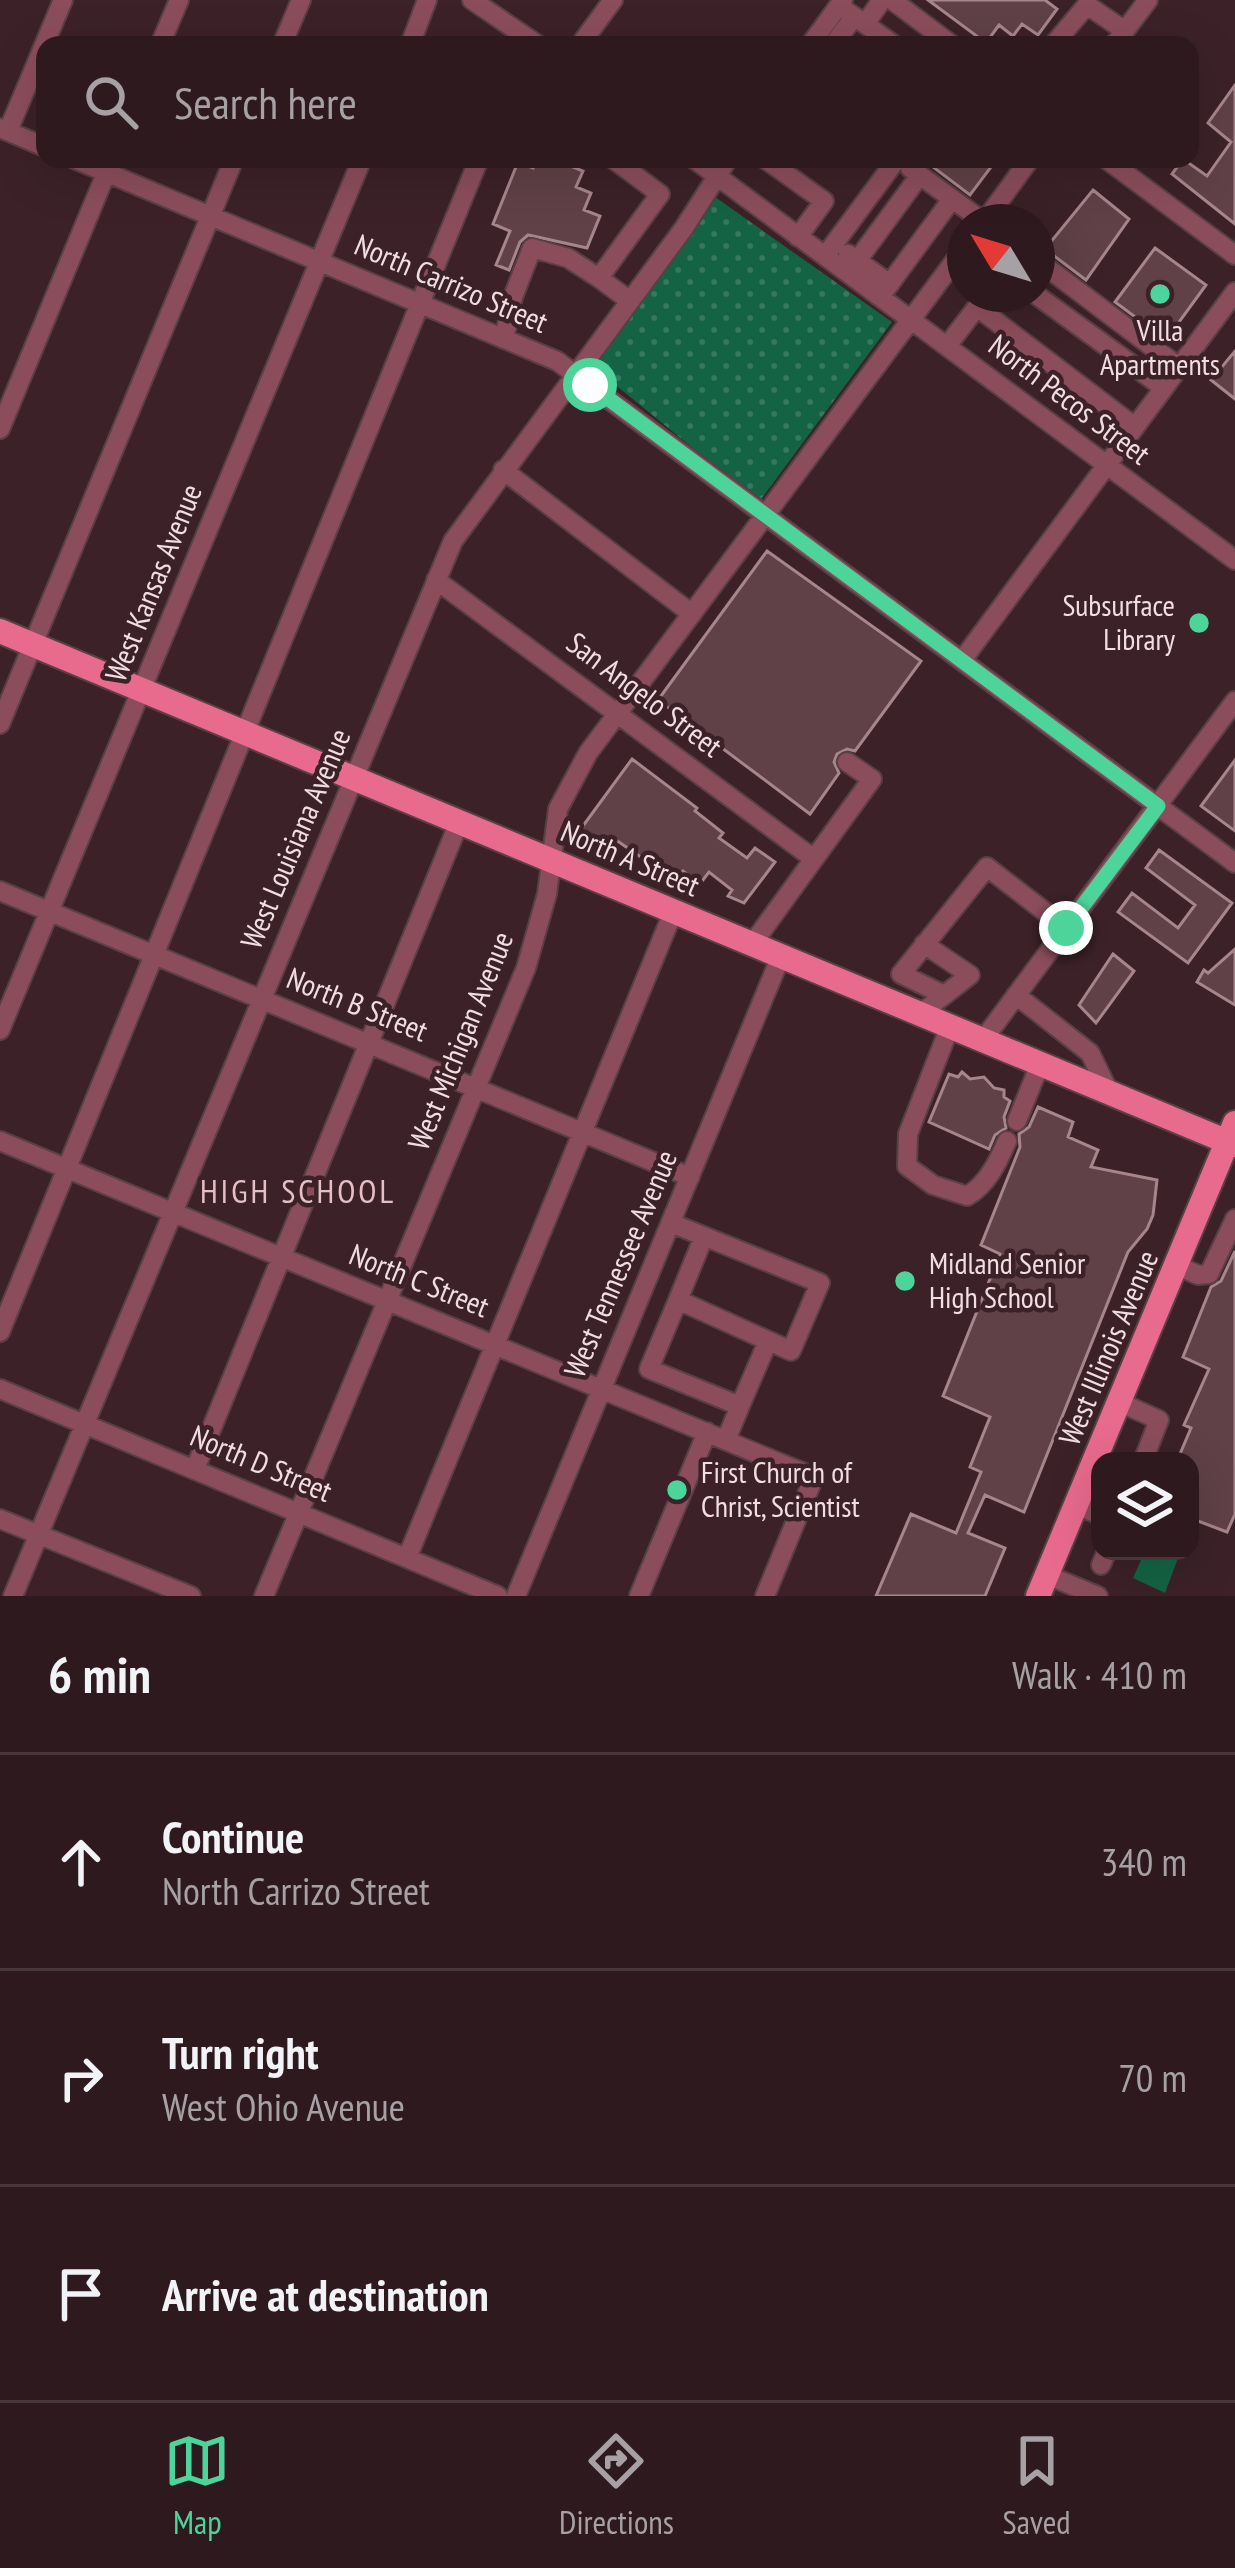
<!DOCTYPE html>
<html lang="en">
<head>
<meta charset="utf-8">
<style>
  :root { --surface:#2d191e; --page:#39262b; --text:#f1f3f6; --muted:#a7a0a4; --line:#48383c; --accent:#4cd49b }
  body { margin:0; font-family:"PT Sans Narrow",sans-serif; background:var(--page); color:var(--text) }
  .controls { position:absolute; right:36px; bottom:36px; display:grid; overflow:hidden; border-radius:24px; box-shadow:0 12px 48px #0002 }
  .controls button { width:108px; height:108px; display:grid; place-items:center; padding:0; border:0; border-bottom:3px solid var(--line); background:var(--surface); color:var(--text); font:60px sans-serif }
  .compass { position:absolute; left:947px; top:204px; width:108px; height:108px; border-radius:50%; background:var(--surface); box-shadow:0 12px 48px #0002; rotate:308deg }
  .stop { position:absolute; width:36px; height:36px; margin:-27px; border:9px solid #4cd49b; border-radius:50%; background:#fff }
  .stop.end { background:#4cd49b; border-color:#fff; box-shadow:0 3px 12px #0008 }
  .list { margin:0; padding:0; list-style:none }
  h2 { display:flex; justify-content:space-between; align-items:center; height:156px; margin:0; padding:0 48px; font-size:51px }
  h2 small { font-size:39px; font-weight:400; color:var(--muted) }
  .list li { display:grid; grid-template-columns:78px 1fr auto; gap:36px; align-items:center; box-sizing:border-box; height:216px; padding:0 48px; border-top:3px solid var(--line) }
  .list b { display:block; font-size:45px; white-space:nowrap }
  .list p { margin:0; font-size:39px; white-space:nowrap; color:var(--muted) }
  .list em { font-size:39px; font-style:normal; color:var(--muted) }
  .icon { flex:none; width:66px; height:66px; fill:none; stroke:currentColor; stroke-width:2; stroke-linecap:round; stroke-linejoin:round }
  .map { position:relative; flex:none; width:1235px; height:1596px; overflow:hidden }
  .search { position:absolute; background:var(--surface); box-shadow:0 12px 48px #0002; left:36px; right:36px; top:36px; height:132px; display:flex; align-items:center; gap:30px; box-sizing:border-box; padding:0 42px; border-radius:24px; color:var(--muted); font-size:45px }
  .sheet { height:804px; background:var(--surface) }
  nav { display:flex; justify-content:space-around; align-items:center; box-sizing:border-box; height:168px; border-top:3px solid var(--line); background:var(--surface); font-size:33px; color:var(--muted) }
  nav a { display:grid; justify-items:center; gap:6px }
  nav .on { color:var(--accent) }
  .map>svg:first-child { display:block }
</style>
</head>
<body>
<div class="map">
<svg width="1235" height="1596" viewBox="0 0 1235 1596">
  <defs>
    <pattern id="grass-dots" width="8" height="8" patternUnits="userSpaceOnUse" patternTransform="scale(3)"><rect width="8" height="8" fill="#146345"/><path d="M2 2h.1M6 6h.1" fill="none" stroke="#377960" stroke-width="1.8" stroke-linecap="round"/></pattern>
  </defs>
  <rect width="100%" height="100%" fill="#3c2128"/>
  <path fill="url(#grass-dots)" d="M715 197 892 322 759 502 591 365Z"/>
  <path fill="#146345" d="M1145 1551H1163L1178 1558 1165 1593 1133 1578Z"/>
  <path fill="#5f4147" stroke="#a7858c" stroke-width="3" d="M928 0H1045L1057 9 1038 35 1022 24 1013 36 999 25 986 43Z
    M1235 85V224L1172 174 1183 159 1207 176 1231 142 1208 123Z
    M536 159H553L583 171 576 187 591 193 584 210 600 216 587 248 528 235 520 242 509 270 496 265 510 231 493 224 518 162 533 168Z
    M939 159H997L970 195 933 167Z
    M1093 190 1129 219 1086 280 1045 249Z
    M1155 248 1206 285 1166 340 1115 302Z
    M1235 351V399L1211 380Z
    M767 551 921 661 855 751 847 749 837 754 834 762 839 773 810 814 658 700Z
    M632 759 697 808 695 811 723 833 719 838 747 858 755 848 775 862 744 903 728 896 732 890 709 872 700 884 683 871 677 878 672 874 670 877 613 838 605 848 580 830Z
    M1235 760V831L1201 806Z
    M1159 850 1232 903 1188 963 1118 912 1132 893 1178 928 1195 905 1146 868Z
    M1235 949V1005L1197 982 1204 970 1208 973Z
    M1113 954 1134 971 1096 1023 1079 1005Z
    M962 1072 970 1079 984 1077 994 1088 1004 1090V1097L1010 1101 1004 1117 1006 1128 995 1135 989 1149 929 1122 949 1074 958 1077Z
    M1038 1107 1073 1122 1068 1137 1098 1150 1091 1167 1157 1180 1153 1215 1147 1229 1128 1252 1024 1512 985 1495 968 1533 1005 1548 985 1596H876L911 1514 956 1533 981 1472 970 1467 990 1417 943 1396 1000 1254 981 1245 1020 1147 1019 1134 1029 1127Z
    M1235 1251V1514L1227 1532 1190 1518V1461H1177L1191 1428 1184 1425 1209 1369 1183 1357 1211 1287 1221 1281Z"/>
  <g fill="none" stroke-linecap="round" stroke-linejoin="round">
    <defs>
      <path id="minor" d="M472 0 538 45
        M892 0 952 45
        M839 6 865 24 882 0
        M865 24 894 45
        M160 45 179 0
        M282 45 301 0
        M410 45 427 0
        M580 45 613 0
        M810 45 843 0
        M833 45 854 17
        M1053 45 1087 5 1125 31
        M1114 45 1148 0
        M0 128 45 147
        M8 131 63 0
        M74 159 557 361 1235 863
        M613 159 660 194 599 278 630 301
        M694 159 1235 560
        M765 159 824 201 798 237
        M1106 159 1235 255
        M910 168 984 222
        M984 222 1030 159
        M848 254 890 284
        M825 256 897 159
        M1037 260 1179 367
        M848 273 920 175
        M987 294 977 307 1135 427
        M1035 294 1164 388
        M880 297 952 199
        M504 339 513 297 532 248 568 258 599 278
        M947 346 977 307
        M0 429 112 159
        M503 470 692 614
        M436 580 814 859
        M963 659 1235 292
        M0 724 234 159
        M0 891 690 1177
        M753 943 872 779 847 762
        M944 995 901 974 987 867 1066 928
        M1016 995 1090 1053 1109 1092
        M920 1014 970 975 924 944
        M950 1026 908 1134 907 1166 933 1185 967 1196C987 1185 998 1162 1007 1141
        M0 1030 362 159
        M983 1040 1235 701
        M1017 1121 1040 1064
        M0 1141 814 1477 765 1596
        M671 1223 820 1283 791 1351 678 1300 649 1369 740 1406 726 1440
        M1176 1265 1198 1275 1209 1274 1235 1219
        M678 1300 704 1236
        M0 1332 479 159
        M0 1389 498 1596
        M1119 1402 1159 1420 1143 1461
        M740 1406 768 1341
        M195 1469 460 820
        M1076 1505 1100 1515
        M0 1519 191 1596
        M407 1558 674 910
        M1101 1565 1107 1551
        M1047 1575 1098 1596
        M13 1596 453 541 684 228 728 159
        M264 1596 526 968 547 894 558 809 588 753 965 247
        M516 1596 781 956
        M639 1596 707 1432"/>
      <path id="major" d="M0 631 1235 1145
        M1038 1596 1235 1123"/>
    </defs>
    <use href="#minor" stroke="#593f46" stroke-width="22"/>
    <use href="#major" stroke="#593f46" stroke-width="28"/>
    <use href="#minor" stroke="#8b4d5c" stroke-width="18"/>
    <use href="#major" stroke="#e86a8d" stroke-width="24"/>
  </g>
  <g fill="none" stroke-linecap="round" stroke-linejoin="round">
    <path stroke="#4cd49b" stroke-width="15" d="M590 385 1158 806 1066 928"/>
  </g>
  <g fill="#4cd49b" stroke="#3c2128" stroke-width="4.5">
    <circle cx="1160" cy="294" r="12"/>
    <circle cx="1199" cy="623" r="12"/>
    <circle cx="905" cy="1281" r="12"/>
    <circle cx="677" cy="1490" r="12"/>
  </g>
  <g text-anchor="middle" stroke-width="9" stroke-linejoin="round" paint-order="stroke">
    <g font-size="30" fill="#f1dee2" stroke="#3c2128">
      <text transform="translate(451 284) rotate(23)" y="10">North Carrizo Street</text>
      <text transform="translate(1069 400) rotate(37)" y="10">North Pecos Street</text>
      <text transform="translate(154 583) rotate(-68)" y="10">West Kansas Avenue</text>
      <text transform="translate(644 695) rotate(37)" y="10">San Angelo Street</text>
      <text transform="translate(296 839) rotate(-67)" y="10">West Louisiana Avenue</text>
      <text transform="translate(630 859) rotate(23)" y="10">North A Street</text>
      <text transform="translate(357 1005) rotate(22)" y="10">North B Street</text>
      <text transform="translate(461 1041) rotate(-68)" y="10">West Michigan Avenue</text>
      <text transform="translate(621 1264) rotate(-67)" y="10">West Tennessee Avenue</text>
      <text transform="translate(419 1281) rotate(22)" y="10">North C Street</text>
      <text transform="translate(1109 1348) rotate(-67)" y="10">West Illinois Avenue</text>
      <text transform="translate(261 1464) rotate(23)" y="10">North D Street</text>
    </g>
    <g font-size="30" fill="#f1dee2" stroke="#3c2128" text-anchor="start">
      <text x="1160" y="341" text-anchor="middle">Villa<tspan x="1160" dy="34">Apartments</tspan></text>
      <text x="1175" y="616" text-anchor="end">Subsurface<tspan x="1175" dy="34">Library</tspan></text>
      <text x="929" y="1274">Midland Senior<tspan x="929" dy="34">High School</tspan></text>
      <text x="701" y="1483">First Church of<tspan x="701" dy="34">Christ, Scientist</tspan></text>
    </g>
    <g font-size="33" letter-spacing="3" fill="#e4bfc6" stroke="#3c2128">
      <text x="298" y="1203">HIGH SCHOOL</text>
    </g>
  </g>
</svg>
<div class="controls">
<button><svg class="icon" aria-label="layers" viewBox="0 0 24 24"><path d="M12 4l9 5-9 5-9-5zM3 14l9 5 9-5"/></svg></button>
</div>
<svg class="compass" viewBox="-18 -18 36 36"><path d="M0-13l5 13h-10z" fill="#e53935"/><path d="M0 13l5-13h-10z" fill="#a7a0a4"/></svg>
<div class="stop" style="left:590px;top:385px"></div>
<div class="stop end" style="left:1066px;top:928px"></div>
<div class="search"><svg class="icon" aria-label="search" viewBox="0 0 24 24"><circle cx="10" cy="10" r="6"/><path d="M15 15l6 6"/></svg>Search here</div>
</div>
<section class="sheet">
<h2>6 min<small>Walk · 410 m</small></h2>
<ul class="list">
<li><svg class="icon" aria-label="ahead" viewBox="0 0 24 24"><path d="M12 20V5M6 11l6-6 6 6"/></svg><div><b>Continue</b><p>North Carrizo Street</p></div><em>340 m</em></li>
<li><svg class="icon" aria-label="right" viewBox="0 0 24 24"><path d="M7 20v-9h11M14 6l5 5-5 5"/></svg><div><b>Turn right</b><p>West Ohio Avenue</p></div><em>70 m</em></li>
<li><svg class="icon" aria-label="arrive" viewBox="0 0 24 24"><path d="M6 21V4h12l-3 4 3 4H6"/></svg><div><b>Arrive at destination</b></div></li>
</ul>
</section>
<nav>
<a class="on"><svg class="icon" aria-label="map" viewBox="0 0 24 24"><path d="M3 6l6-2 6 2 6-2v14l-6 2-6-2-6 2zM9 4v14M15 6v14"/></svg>Map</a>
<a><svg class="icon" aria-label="directions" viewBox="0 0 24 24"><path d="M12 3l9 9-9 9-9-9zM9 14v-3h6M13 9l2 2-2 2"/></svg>Directions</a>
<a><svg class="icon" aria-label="saved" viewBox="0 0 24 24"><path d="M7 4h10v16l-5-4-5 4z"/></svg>Saved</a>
</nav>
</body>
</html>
